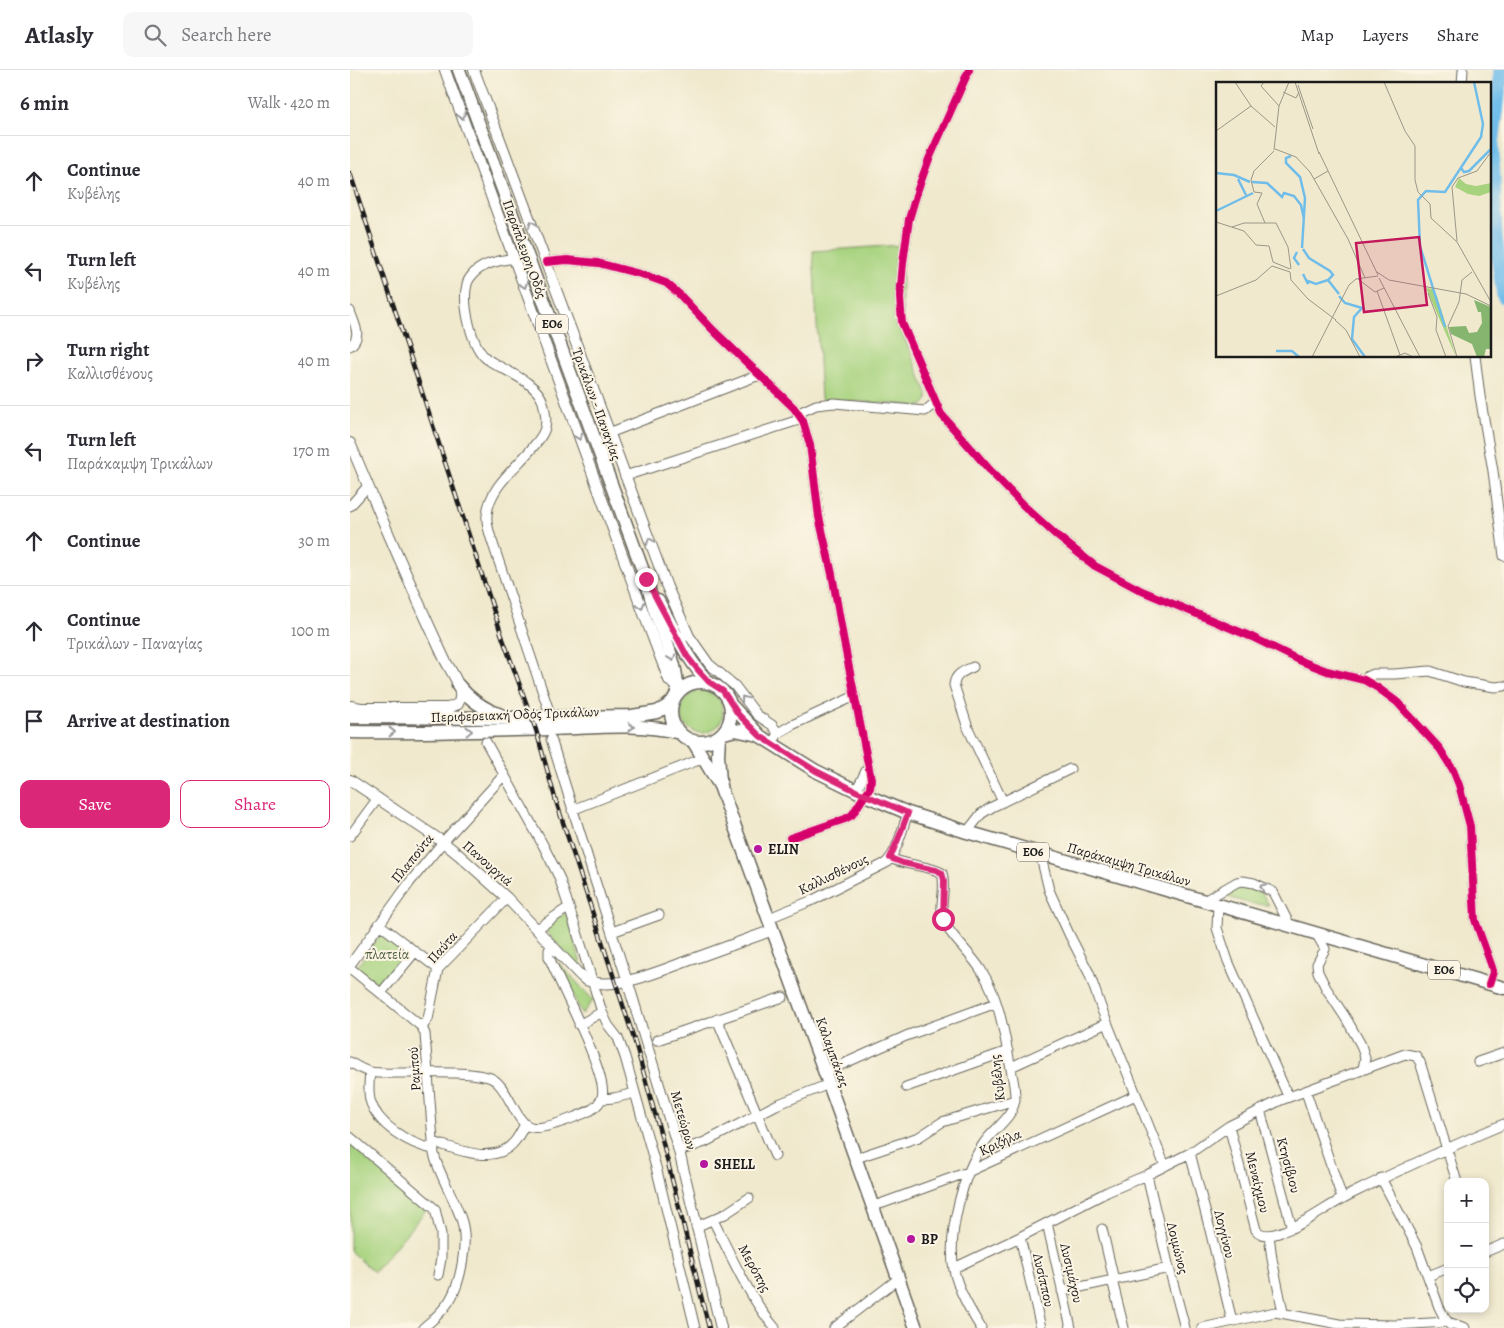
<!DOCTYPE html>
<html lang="en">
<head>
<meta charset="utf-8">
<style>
  :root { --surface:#fff; --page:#f7f7f7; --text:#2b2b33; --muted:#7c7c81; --line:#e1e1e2; --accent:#db2777 }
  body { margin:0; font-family:Alegreya,serif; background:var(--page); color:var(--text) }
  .controls { position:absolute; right:15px; bottom:15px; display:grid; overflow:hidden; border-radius:10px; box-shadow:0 2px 8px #0003 }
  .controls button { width:45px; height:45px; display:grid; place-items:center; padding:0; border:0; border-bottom:1px solid var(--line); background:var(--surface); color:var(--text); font:25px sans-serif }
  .stop { position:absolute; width:15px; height:15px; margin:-11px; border:4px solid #db2777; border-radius:50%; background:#fff }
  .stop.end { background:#db2777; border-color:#fff; box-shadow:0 1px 5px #0008 }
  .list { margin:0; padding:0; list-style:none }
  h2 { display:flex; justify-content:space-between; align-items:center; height:65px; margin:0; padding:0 20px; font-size:21px }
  h2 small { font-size:16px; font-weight:400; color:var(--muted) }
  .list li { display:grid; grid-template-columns:32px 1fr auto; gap:15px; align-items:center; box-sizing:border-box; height:90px; padding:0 20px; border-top:1px solid var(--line) }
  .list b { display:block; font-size:19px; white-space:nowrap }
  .list p { margin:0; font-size:16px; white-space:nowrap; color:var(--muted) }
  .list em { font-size:16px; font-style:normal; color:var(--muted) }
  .actions { display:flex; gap:10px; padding:15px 20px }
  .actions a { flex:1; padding:11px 0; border:1px solid var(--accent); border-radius:10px; text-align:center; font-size:18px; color:var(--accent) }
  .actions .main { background:var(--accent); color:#fff }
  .icon { flex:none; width:28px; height:28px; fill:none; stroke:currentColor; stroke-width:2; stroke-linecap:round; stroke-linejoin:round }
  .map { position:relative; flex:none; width:1154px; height:1258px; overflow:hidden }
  header { display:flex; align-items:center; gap:30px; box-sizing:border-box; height:70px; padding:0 25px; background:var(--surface); border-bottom:1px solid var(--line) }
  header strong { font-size:24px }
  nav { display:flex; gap:28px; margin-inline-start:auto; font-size:18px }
  .search { width:350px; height:45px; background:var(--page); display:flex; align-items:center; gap:12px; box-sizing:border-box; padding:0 18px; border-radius:10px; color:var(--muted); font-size:19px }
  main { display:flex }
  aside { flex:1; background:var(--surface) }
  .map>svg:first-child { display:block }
</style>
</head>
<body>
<header>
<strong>Atlasly</strong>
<div class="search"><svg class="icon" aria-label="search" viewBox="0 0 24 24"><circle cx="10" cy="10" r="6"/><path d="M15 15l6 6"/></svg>Search here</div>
<nav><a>Map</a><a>Layers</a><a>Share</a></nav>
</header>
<main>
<aside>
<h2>6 min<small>Walk · 420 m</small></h2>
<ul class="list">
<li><svg class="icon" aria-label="ahead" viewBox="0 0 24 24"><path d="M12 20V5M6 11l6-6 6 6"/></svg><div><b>Continue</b><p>Κυβέλης</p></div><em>40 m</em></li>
<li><svg class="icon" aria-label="left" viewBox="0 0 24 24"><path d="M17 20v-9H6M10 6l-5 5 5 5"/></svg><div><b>Turn left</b><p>Κυβέλης</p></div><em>40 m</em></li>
<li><svg class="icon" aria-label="right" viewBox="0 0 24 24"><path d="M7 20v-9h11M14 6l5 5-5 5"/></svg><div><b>Turn right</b><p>Καλλισθένους</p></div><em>40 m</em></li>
<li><svg class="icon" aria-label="left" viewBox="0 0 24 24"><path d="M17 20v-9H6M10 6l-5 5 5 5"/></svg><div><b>Turn left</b><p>Παράκαμψη Τρικάλων</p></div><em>170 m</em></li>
<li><svg class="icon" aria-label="ahead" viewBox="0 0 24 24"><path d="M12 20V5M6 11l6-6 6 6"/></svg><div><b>Continue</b></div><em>30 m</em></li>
<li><svg class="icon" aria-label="ahead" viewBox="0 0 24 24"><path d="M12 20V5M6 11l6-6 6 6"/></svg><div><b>Continue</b><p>Τρικάλων - Παναγίας</p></div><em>100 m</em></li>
<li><svg class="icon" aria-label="arrive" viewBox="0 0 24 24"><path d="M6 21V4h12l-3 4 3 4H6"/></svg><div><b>Arrive at destination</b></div></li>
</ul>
<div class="actions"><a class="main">Save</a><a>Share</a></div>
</aside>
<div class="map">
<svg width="1154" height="1258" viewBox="0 0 1154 1258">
  <rect width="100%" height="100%" fill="#fcf5e5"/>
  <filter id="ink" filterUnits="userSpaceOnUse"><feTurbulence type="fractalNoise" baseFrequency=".02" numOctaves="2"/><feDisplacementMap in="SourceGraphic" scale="10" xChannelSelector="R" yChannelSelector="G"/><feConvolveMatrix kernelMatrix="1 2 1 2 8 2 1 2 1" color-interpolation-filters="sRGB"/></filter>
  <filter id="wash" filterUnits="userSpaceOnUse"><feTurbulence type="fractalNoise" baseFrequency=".0096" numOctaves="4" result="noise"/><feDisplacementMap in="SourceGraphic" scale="20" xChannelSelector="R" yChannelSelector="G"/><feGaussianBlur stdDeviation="1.12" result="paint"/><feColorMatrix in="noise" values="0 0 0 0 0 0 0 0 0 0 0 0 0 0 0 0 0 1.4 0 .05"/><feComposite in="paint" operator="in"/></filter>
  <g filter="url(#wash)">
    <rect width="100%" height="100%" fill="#f0e9ce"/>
    <path fill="#a7d37f" stroke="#62784e" d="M552 175V262L577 323C578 330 577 332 572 336L471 329 463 181Z
      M331 642a21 21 0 1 1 42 0a21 21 0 1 1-42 0Z
      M887 816 911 822 919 835 901 834 871 825Z
      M217 842 231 894V896L226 894 193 858Z
      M34 862 59 881 58 885 30 917 6 898 31 864Z
      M209 893 243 930 232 944 208 894Z
      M0 1074 77 1139 24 1202 0 1181Z"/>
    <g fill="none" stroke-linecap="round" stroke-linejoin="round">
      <path stroke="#71bdea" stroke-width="15" d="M1151 0 1142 76 1145 167 1154 226"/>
    </g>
  </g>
  <g filter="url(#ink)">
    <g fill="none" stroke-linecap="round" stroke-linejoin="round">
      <defs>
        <path id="minor" d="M619 0 579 89 568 119 559 149 553 193 550 228 552 253 591 344 645 406 673 435 706 465 745 496 792 521 902 567 951 591 977 601 1014 610 1028 618 1047 632 1090 679 1103 700 1109 715 1120 756 1125 850 1142 897 1143 902 1139 914
          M1112 14 1113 0
          M164 188C150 191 136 192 125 202 122 205 118 210 117 214 112 233 121 277 137 289 154 301 186 311 193 332 195 340 197 351 195 358 193 366 187 372 183 377 166 398 139 417 137 445 136 453 139 461 141 468L201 647
          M196 192 217 190 248 193 294 205 316 213 329 224 364 261 444 338 453 351 460 375 469 447 482 504 493 567 521 709 520 718 515 725 502 745 495 749 440 768
          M0 241C4 254 13 266 0 276
          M1125 286 1130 326 1143 401 1154 486
          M453 341 466 335 484 333 575 341 585 333
          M259 363 409 305
          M275 406 452 349
          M0 436 18 416
          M338 564 359 594 385 616 407 645 422 655 428 663
          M623 597C614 601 605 604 604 615L618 658 653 732
          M1014 610 1018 606 1024 604H1045L1080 601 1114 612 1145 617 1154 616
          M426 667 428 663 442 655 505 626
          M201 669 240 795 277 910
          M136 672 193 775 209 807 227 862 252 942 258 955 268 968 275 987 307 1101 345 1258
          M506 721 518 697
          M222 740 346 691 355 690
          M617 762 631 744 642 737 720 699
          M0 766 28 728
          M690 783 699 820 719 864 739 903 752 940 815 1096
          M540 788C556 796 579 795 592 803 597 819 588 837 594 852 602 868 621 884 631 900 649 927 654 962 660 994 662 1005 665 1016 665 1027 665 1047 644 1058 634 1073 613 1103 597 1164 604 1200 608 1220 620 1240 631 1258
          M854 831 887 812 893 811 904 813 923 822 940 856
          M868 835 867 858 878 891 938 1026
          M419 848 463 830 536 793C548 781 552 759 558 743
          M29 854 88 899
          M187 859 219 837
          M262 862 309 845
          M966 863 975 879 967 894 968 902 976 918 997 950 1011 975 1015 988 1013 999
          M0 895 60 812 93 772 154 705
          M0 898 72 957 75 964 84 1084C90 1108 105 1128 112 1152 118 1173 111 1212 100 1230 93 1241 83 1250 73 1258
          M31 923 65 882
          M367 949 425 1086
          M229 955 252 942
          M72 957 78 949 88 899 157 828
          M307 970 433 927
          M0 992C6 996 13 1000 20 1002 31 1004 43 1003 54 1003 78 1003 116 1001 138 1007 158 1012 164 1053 181 1057 192 1060 215 1051 225 1047 235 1043 248 1039 252 1027 259 1006 209 913 199 887V880L203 876
          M1128 992 1154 983
          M661 997 757 953
          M20 1002C19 1011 18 1021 20 1030 27 1055 59 1074 83 1079
          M475 1002 556 966 646 933
          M556 1017 658 981
          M956 1022 992 1128
          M252 1029 264 1028 285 1023
          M910 1040 942 1158
          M879 1056 906 1160C912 1167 923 1165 931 1162 956 1154 977 1136 1001 1124 1051 1099 1102 1076 1154 1054
          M0 1067 85 1139 91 1164V1189L88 1205
          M83 1072C108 1079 145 1097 165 1071 169 1066 172 1060 175 1054
          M329 1081 355 1072 426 1035 479 1014
          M840 1083 860 1160 882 1251
          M506 1088 569 1067 592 1052 665 1030
          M797 1105 819 1198 835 1258
          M1031 1108 1067 1177 1089 1237 1094 1247 1100 1255
          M523 1136 533 1133 618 1102 786 1025
          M363 1150C381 1186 399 1227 425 1258
          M697 1153 721 1258
          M346 1157 375 1144 399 1128
          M752 1159 764 1210
          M919 1165 922 1189 933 1242
          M670 1167 691 1258
          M1135 1182 1154 1174
          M604 1198 670 1167 757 1122 797 1105 840 1083 879 1056 931 1030 1055 984 1066 986 1070 992 1107 1112
          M1078 1206 1098 1198
          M762 1210 774 1258
          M712 1221 819 1198
          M484 1258 548 1209
          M852 1258 925 1242 989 1254 1045 1255 1098 1252 1115 1258"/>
        <path id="tertiary" d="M95 0 294 544 319 610 327 618
          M124 0 317 517 338 564 328 570
          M0 373C30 445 61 517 94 588 100 601 116 619 108 634L98 638H11L0 636
          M0 710 93 772 109 785 157 828 226 901C231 906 235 911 242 912 272 919 314 899 343 889 370 879 396 870 423 860
          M277 910 329 1081 371 1258"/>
        <path id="primary" d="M109 0 296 509C300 524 304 540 310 555 318 578 328 598 327 623
          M308 531C324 559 336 589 359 613
          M321 642a30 30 0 1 1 60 0a30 30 0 1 1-60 0Z
          M108 615C120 630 133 639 151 645
          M381 635 410 666 466 701 515 725 558 743 617 762 1154 918
          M0 647 160 648 282 646 307 642 316 637 323 631
          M0 662C67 663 134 661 201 659 244 658 288 652 330 663
          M374 663 385 660 408 665
          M369 667 368 685 370 712
          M343 671 370 716 479 1014 566 1258"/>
      </defs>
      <use href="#minor" stroke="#66645a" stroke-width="11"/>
      <use href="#tertiary" stroke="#66645a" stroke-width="12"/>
      <use href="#primary" stroke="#66645a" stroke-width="15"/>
      <use href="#minor" stroke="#fff" stroke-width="9"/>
      <use href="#tertiary" stroke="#fff" stroke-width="10"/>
      <use href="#primary" stroke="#fff" stroke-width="12"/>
      <defs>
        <path id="rail" d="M0 103 153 569 186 660 205 728 285 972 312 1069 359 1258"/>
      </defs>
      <use href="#rail" stroke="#1c1c1c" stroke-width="4.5"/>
      <use href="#rail" stroke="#fcf5e5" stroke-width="2.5" stroke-dasharray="8" stroke-linecap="butt"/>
      <defs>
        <path id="cycleway" d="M619 0 579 89 568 119 559 149 553 193 550 228 552 253 591 344 645 406 673 435 706 465 745 496 792 521 902 567 951 591 977 601 1014 610 1028 618 1047 632 1090 679 1103 700 1109 715 1120 756 1125 850 1142 897 1143 902 1139 914
          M196 192 217 190 248 193 294 205 316 213 329 224 364 261 444 338 453 351 460 375 469 447 482 504 493 567 521 709 520 718 515 725 502 745 495 749 440 768"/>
      </defs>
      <use href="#cycleway" stroke="#fcf5e5" stroke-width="11"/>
      <use href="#cycleway" stroke="#d6006c" stroke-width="8"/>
    </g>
    <defs><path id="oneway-chevron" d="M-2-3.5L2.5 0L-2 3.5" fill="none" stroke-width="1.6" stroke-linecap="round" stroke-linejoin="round" transform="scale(1.25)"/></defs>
    <g stroke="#999">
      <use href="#oneway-chevron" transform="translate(112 46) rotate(70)"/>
      <use href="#oneway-chevron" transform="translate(182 154) rotate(-111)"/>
      <use href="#oneway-chevron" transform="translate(174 215) rotate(70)"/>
      <use href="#oneway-chevron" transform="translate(229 367) rotate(70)"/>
      <use href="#oneway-chevron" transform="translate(300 471) rotate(-111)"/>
      <use href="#oneway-chevron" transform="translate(291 536) rotate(70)"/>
      <use href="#oneway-chevron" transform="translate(322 588) rotate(71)"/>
      <use href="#oneway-chevron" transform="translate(394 629) rotate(-127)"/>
      <use href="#oneway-chevron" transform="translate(281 657) rotate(2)"/>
      <use href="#oneway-chevron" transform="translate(119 661) rotate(-1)"/>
      <use href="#oneway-chevron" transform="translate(42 662)"/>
      <use href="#oneway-chevron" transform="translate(913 817) rotate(-156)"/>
    </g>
  </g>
  <g fill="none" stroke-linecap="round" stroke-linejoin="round" filter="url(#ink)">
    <path stroke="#db2777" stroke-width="6" d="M296 509 337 586 348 600 359 612 373 621 388 644 410 666 466 701 506 721 558 743 549 767 540 788 553 793 586 800 592 803 594 810 593 849"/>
  </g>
  <g fill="#b5179e" stroke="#fcf5e5" stroke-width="2">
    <circle cx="408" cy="779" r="5"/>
    <circle cx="354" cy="1094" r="5"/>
    <circle cx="561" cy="1169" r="5"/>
  </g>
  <g text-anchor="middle" stroke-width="4" stroke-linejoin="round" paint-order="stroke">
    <g fill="#fcf5e5" stroke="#5f5d58" stroke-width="1">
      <rect x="186" y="244.5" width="32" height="19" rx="4"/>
      <rect x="667" y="772.5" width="32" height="19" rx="4"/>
      <rect x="1078" y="890.5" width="32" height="19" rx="4"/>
    </g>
    <g font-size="12" font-weight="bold" fill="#1c1c1c">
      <text x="202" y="258">ΕΟ6</text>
      <text x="683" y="786">ΕΟ6</text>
      <text x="1094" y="904">ΕΟ6</text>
    </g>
    <g font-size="14" fill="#1c1c1c" stroke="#fcf5e5">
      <text transform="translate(175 179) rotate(70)" y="5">Παράπλευρη Οδός</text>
      <text transform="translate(247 334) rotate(70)" y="5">Τρικάλων - Παναγίας</text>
      <text transform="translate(165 644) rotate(-2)" y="5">Περιφερειακή Οδός Τρικάλων</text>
      <text transform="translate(62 788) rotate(-51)" y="5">Πλαπούτα</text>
      <text transform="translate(138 793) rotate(41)" y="5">Πανουργιά</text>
      <text transform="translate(779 794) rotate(16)" y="5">Παράκαμψη Τρικάλων</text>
      <text transform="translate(483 804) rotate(-26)" y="5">Καλλισθένους</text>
      <text transform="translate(92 877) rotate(-49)" y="5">Παύτα</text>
      <text transform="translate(483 982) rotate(70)" y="5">Καλαμπάκας</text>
      <text transform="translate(64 999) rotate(-94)" y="5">Ραμπού</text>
      <text transform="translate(647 1008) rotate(-97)" y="5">Κυβέλης</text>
      <text transform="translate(334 1050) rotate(74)" y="5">Μετεώρων</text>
      <text transform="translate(650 1072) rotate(-25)" y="5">Κριζήλα</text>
      <text transform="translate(939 1095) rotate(75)" y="5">Κτησίβιου</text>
      <text transform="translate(908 1112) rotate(76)" y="5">Μεναίχμου</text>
      <text transform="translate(875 1164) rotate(76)" y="5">Λογγίνου</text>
      <text transform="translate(828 1178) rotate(76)" y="5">Λοιμώνος</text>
      <text transform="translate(405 1198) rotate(61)" y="5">Μερόπης</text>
      <text transform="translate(722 1203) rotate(77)" y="5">Λυσιμάχου</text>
      <text transform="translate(694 1210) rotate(77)" y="5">Λυσίππου</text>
    </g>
    <g font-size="14" font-weight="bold" fill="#1c1c1c" stroke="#fcf5e5" text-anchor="start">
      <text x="418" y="784">ELIN</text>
      <text x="364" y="1099">SHELL</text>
      <text x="571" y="1174">BP</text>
    </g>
    <g font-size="14" fill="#4d5c3f" stroke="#fcf5e5">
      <text x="37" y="889">πλατεία</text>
    </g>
  </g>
  <g transform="translate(866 12)">
    <rect width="275" height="275" fill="#f0e9ce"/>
    <path d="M243 96 250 102 260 104 275 101V110L263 114 252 112 239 105ZM210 206 217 207 221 214 240 275Z" fill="#a7d37f"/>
    <path d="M258 218 275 225V267H270L268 275H261L256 262 235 252 233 245 250 244 253 251 261 250 266 241 265 230H262Z" fill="#85b56e"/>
    <path fill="none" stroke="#71bdea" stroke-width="2.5" d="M75 74 70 76V81L84 95 89 116M245 86 248 90 253 89 275 67M0 91 18 93 34 100M22 97 30 113M36 100 51 101 66 115 68 111 78 114 85 123 88 137M0 129 37 111M86 166 89 116M87 167 93 176 114 189 117 193 112 198 123 212M81 170 78 176 83 183M87 192 92 202V199L100 202 112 198M123 214 129 221 146 226 138 235 136 257 149 275M229 245 204 164 202 118 210 109 229 110 265 55 267 42 258 0M60 269H76L83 275"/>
    <path fill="none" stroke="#9b9787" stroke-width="1" d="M19 0 35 24M48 0 45 4 63 24M79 0 103 72M168 0 189 49 199 64V98L202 110 214 122 215 136 241 160 275 220M82 3 97 47M67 10 80 16 83 10M0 49 35 24 59 45M59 67 80 75 94 90 132 157 149 196M58 68 63 24 73 0M103 70 162 193M98 97 112 89M0 140 28 149 40 163 53 164 57 180 74 187M49 141 41 122 46 111 38 110 35 98 38 89 58 69M16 145 28 141H60L72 165 75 187M241 159 236 105 242 96 261 89 275 70M74 190 75 198 92 217 120 238M161 190 173 198 250 212 275 224M163 196 204 275M142 197 159 210 168 206M161 209 184 273M212 211 221 235 220 248 230 275M0 214 40 198 56 184 74 190M119 238 130 248 144 275M96 275 133 203 140 197 162 194M179 275 189 271 197 275M241 275 232 244 243 220 246 198 256 190"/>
    <path fill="#c2185b" fill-opacity="0.15" stroke="#c2185b" stroke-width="2.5" d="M203 155 211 223 148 230 140 161Z"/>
    <rect width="275" height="275" fill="none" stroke="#1c1c1c" stroke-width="2.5"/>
  </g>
</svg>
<div class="controls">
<button>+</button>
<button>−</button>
<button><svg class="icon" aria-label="locate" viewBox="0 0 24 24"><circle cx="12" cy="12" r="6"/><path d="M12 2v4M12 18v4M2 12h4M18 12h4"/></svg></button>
</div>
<div class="stop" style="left:593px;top:849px"></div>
<div class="stop end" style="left:296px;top:509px"></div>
</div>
</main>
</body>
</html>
